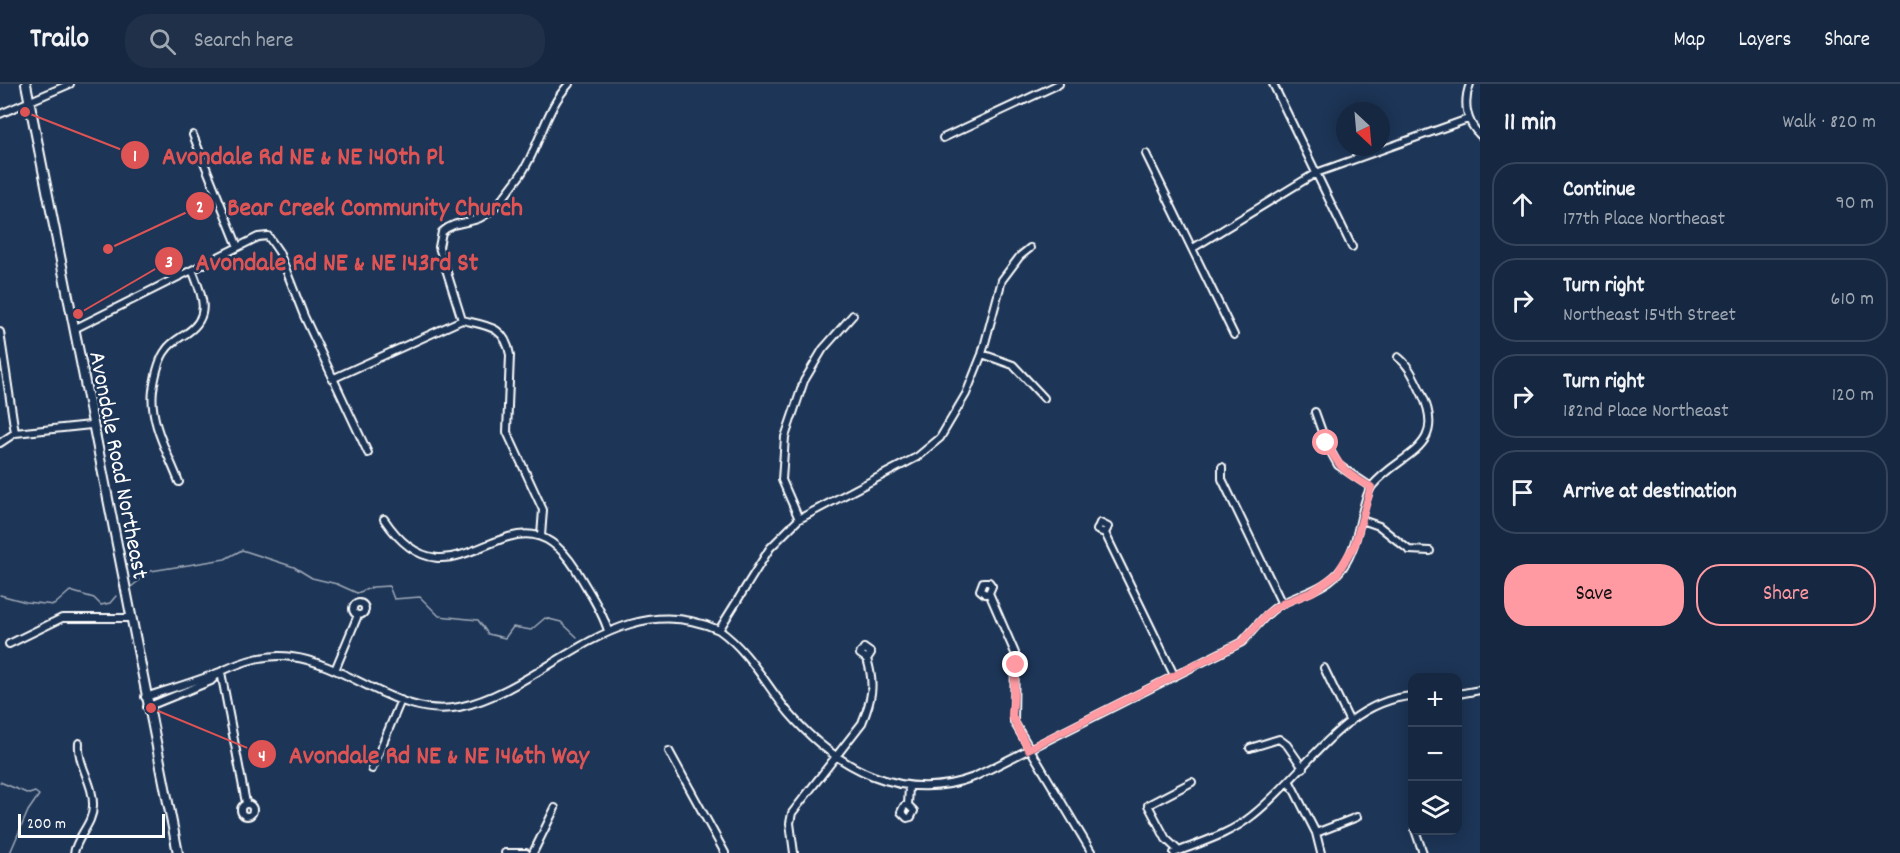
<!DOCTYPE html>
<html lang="en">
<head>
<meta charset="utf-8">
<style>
  :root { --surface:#162841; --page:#1f3048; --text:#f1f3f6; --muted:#9ea6b1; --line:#35445a; --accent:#ff9aa2 }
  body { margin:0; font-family:Dekko,sans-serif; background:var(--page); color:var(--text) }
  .controls { position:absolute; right:18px; bottom:18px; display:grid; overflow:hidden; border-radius:12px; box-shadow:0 3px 15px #0003 }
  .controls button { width:54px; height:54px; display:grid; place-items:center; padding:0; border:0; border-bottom:2px solid var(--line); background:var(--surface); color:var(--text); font:30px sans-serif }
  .compass { position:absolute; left:1336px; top:18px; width:54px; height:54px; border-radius:50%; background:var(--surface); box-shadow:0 3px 15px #0003; rotate:154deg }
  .scale { position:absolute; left:18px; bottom:15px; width:147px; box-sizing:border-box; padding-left:6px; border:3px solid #fff; border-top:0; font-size:16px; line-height:21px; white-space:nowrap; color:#fff; -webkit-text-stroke:4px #1d3557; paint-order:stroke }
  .stop { position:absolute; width:18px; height:18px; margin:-14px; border:4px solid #ff9aa2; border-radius:50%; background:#fff }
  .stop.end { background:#ff9aa2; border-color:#fff; box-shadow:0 2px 6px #0008 }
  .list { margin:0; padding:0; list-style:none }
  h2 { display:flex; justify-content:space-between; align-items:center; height:78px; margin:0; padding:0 24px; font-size:26px }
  h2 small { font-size:20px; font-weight:400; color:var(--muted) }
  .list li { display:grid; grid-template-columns:39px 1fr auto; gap:18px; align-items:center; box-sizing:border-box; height:84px; margin:0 12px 12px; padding:0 12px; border:2px solid var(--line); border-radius:24px }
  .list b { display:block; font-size:22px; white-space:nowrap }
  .list p { margin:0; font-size:20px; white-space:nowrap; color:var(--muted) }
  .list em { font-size:20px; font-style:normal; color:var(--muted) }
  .actions { display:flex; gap:12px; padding:18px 24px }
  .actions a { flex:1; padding:14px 0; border:2px solid var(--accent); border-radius:24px; text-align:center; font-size:21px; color:var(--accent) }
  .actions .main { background:var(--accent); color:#111 }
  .icon { flex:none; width:33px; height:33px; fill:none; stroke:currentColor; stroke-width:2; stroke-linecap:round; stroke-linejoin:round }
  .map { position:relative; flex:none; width:1480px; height:769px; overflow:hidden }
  header { display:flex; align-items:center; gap:36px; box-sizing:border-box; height:84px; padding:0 30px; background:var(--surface); border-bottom:2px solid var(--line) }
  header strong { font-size:28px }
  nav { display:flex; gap:33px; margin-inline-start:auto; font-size:21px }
  .search { width:420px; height:54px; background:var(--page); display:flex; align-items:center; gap:15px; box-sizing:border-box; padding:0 21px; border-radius:24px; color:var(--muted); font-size:22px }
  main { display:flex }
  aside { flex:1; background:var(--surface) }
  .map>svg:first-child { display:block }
</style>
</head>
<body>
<header>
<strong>Trailo</strong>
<div class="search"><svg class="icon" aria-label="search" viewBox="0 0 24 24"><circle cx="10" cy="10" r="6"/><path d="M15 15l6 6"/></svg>Search here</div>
<nav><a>Map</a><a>Layers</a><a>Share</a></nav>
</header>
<main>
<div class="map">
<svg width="1480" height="769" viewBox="0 0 1480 769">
  <rect width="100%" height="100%" fill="#1d3557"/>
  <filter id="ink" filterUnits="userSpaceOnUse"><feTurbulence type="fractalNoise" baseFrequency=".0167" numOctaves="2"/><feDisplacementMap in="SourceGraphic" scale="12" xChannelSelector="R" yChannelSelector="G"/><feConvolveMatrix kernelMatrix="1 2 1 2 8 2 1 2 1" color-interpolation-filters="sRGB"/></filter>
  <g filter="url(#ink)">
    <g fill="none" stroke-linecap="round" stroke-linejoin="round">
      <path stroke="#a0aab8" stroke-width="1.5" d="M131 503 151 487 225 475 242 466 294 483 312 494 337 500 357 509 373 503 389 502 394 515 420 513 439 532 478 536 488 550 505 554 513 543 531 546 545 534 561 538 577 553
        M0 511 26 518 54 521 70 507 94 514 101 521 110 519 116 512
        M0 698 29 710 35 708 39 711 28 727 10 769"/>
      <defs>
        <path id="minor" d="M1273 0 1352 163
          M1470 0C1463 18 1466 38 1480 51
          M0 30 70 0
          M193 51 238 163
          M943 54 1059 0
          M1146 70 1234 251
          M1193 164 1316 89 1468 35
          M462 236 439 163 442 148C454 137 467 140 480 134 495 127 506 110 516 97 539 68 544 26 569 0
          M462 236C488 242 505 242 510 271L507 348 543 426 541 452
          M74 245 258 153 268 152 279 168 304 232 368 369
          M0 248 15 349
          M982 270 1013 281 1044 314
          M332 295 462 236
          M1315 328 1326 359 1338 381 1371 403
          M0 359 15 349 91 341
          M1222 383V395L1282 520
          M179 398C168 369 149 338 153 306 155 293 158 276 166 266 171 258 180 254 187 249 212 232 202 211 193 188
          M384 435C457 544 516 377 581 494 591 511 603 529 608 547
          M799 435 782 396 785 353 804 297 823 265 853 231
          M1362 436 1379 442 1409 466 1430 467
          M1105 449 1108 443 1100 439 1097 446 1105 449 1174 591
          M989 509 985 510 980 506 983 498H989L992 502 989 509 1015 569 1014 638 1092 769
          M353 525a6 6 0 1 1 12 0a6 6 0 1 1-12 0Z
          M719 546C750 568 765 600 789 629 836 684 903 720 974 693L1242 558C1255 545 1265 529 1281 520 1304 508 1327 505 1343 483 1360 460 1360 419 1372 402 1400 368 1448 366 1422 310 1415 296 1410 282 1398 273
          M9 560 62 534H130
          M1324 584 1350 638
          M335 586 358 531
          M221 588 246 719
          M1458 610 1480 606
          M145 613C170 605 198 597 222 587 244 577 267 569 292 573 349 580 399 635 459 623 549 604 617 500 719 546L770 464 799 435 917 373 940 354 966 310 982 270 1002 196 1020 172 1030 164
          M147 623 211 597 220 588
          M1250 664 1279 655 1287 661 1303 684
          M669 667 725 769
          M372 685 401 616
          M1290 698 1316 749 1321 769
          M241 726a6 6 0 1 1 12 0a6 6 0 1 1-12 0Z
          M908 721 914 727 911 733 907 734 901 728 904 722 908 721 909 703
          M1415 746 1423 769
          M1316 749 1357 733
          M1179 767 1166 755 1148 721 1192 698
          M74 769C77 752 93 740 93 722 94 699 77 681 79 659
          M505 769H526
          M533 769 555 724
          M794 769 790 739 792 729 862 639C872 615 875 600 867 575L860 570 864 564 871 569 867 575
          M1174 769C1202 758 1230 750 1253 731 1304 691 1343 617 1412 612"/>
        <path id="major" d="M26 0 178 769"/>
      </defs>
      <use href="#minor" stroke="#fff" stroke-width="10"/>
      <use href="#major" stroke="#fff" stroke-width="12"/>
      <use href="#minor" stroke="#1d3557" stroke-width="6"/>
      <use href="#major" stroke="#1d3557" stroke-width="8"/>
    </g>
  </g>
  <g fill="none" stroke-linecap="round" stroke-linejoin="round" filter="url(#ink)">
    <path stroke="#ff9aa2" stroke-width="8" d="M1016 581 1012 632 1028 665 1242 558 1268 529 1282 520 1312 508 1337 490 1355 460 1371 403C1347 391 1339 383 1326 359"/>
  </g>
  <g text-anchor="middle" stroke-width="5" stroke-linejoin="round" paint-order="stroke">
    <g font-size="24" fill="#fff" stroke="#1d3557">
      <text transform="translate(120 381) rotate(79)" y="8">Avondale Road Northeast</text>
    </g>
  </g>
  <path fill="none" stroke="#de5353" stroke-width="2" d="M25 28L135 71M108 165L200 122M78 230L169 177M151 624L262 670"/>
  <g fill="#de5353" stroke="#1d3557" stroke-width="2">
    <circle cx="25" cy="28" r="6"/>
    <circle cx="108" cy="165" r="6"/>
    <circle cx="78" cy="230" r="6"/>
    <circle cx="151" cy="624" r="6"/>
    <circle cx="135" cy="71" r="15"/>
    <circle cx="200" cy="122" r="15"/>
    <circle cx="169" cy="177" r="15"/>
    <circle cx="262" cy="670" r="15"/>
  </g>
  <g font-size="18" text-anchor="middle" font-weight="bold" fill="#fff">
    <text x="135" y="77">1</text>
    <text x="200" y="128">2</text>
    <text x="169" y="183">3</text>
    <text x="262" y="677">4</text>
  </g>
  <g font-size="26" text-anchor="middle" font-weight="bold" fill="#de5353" stroke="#1d3557" stroke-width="5" stroke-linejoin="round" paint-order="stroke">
    <text x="303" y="80">Avondale Rd NE &amp; NE 140th Pl</text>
    <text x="375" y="131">Bear Creek Community Church</text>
    <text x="337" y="186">Avondale Rd NE &amp; NE 143rd St</text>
    <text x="439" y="679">Avondale Rd NE &amp; NE 146th Way</text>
  </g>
</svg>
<div class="controls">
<button>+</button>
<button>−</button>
<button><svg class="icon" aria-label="layers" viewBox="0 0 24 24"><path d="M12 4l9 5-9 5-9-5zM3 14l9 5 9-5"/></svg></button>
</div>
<svg class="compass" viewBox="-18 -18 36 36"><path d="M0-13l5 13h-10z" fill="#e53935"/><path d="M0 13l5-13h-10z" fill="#9ea6b1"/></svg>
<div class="scale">200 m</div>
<div class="stop" style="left:1326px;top:359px"></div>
<div class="stop end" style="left:1016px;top:581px"></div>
</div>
<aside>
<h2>11 min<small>Walk · 820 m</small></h2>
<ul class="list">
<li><svg class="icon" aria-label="ahead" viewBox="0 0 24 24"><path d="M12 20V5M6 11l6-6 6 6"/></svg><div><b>Continue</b><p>177th Place Northeast</p></div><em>90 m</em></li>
<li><svg class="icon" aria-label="right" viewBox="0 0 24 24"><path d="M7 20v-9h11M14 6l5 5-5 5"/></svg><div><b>Turn right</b><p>Northeast 154th Street</p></div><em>610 m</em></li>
<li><svg class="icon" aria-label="right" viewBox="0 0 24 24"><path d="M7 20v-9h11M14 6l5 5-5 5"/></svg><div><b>Turn right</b><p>182nd Place Northeast</p></div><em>120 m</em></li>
<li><svg class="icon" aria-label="arrive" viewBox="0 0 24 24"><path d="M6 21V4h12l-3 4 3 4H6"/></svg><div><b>Arrive at destination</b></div></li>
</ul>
<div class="actions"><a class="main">Save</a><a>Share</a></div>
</aside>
</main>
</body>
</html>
